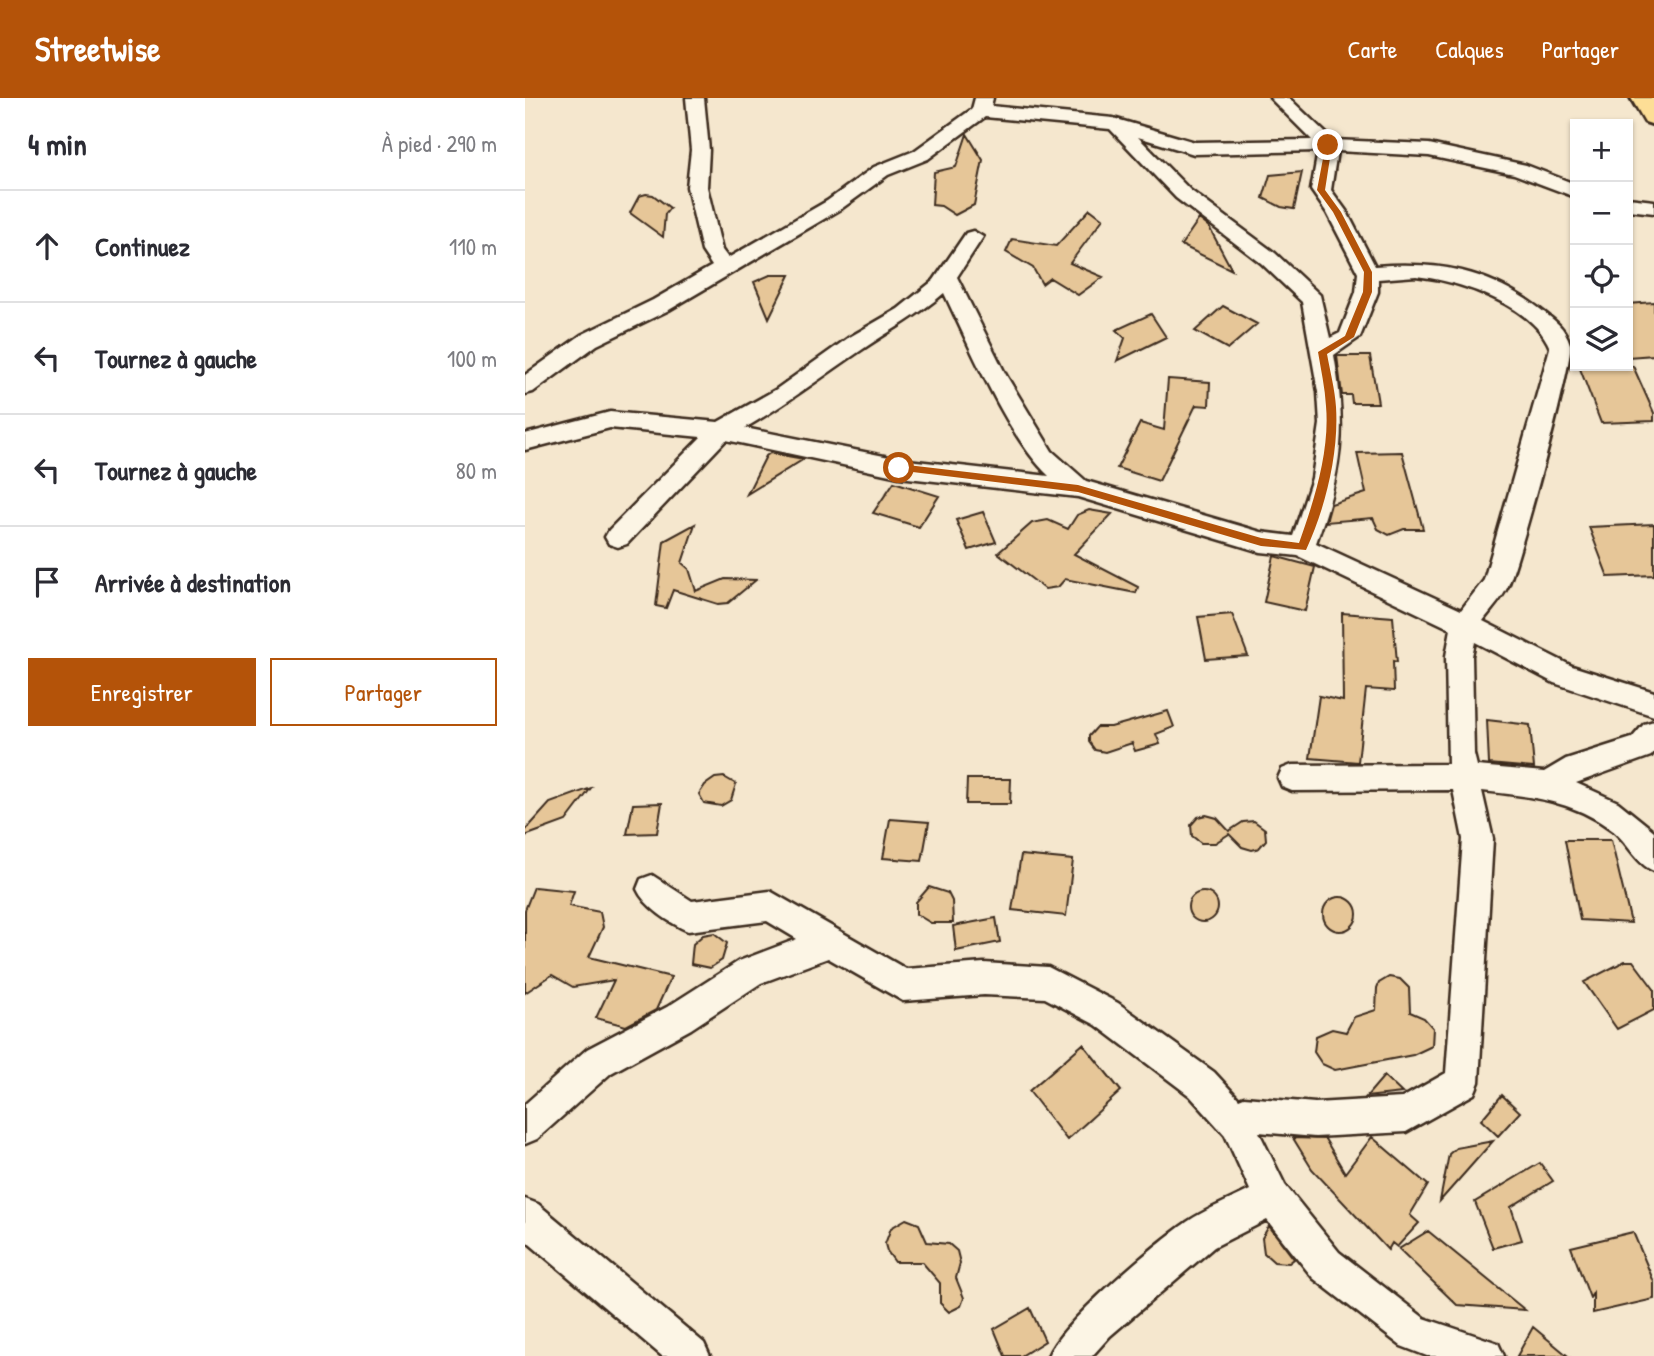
<!DOCTYPE html>
<html lang="fr">
<head>
<meta charset="utf-8">
<style>
  :root { --surface:#fff; --page:#f7f7f7; --text:#2b2b33; --muted:#7c7c81; --line:#e1e1e2; --accent:#b45309 }
  body { margin:0; font-family:"Patrick Hand",sans-serif; background:var(--page); color:var(--text) }
  .controls { position:absolute; right:21px; top:21px; display:grid; overflow:hidden; border-radius:0px; box-shadow:0 2px 5px #0004 }
  .controls button { width:63px; height:63px; display:grid; place-items:center; padding:0; border:0; border-bottom:2px solid var(--line); background:var(--surface); color:var(--text); font:35px sans-serif }
  .stop { position:absolute; width:21px; height:21px; margin:-16px; border:5px solid #b45309; border-radius:50%; background:#fff }
  .stop.end { background:#b45309; border-color:#fff; box-shadow:0 2px 7px #0008 }
  .list { margin:0; padding:0; list-style:none }
  h2 { display:flex; justify-content:space-between; align-items:center; height:91px; margin:0; padding:0 28px; font-size:30px }
  h2 small { font-size:23px; font-weight:400; color:var(--muted) }
  .list li { display:grid; grid-template-columns:46px 1fr auto; gap:21px; align-items:center; box-sizing:border-box; height:112px; padding:0 28px; border-top:2px solid var(--line) }
  .list b { display:block; font-size:26px; white-space:nowrap }
  .list em { font-size:23px; font-style:normal; color:var(--muted) }
  .actions { display:flex; gap:14px; padding:21px 28px }
  .actions a { flex:1; padding:16px 0; border:2px solid var(--accent); border-radius:0px; text-align:center; font-size:24px; color:var(--accent) }
  .actions .main { background:var(--accent); color:#fff }
  .icon { flex:none; width:38px; height:38px; fill:none; stroke:currentColor; stroke-width:2; stroke-linecap:round; stroke-linejoin:round }
  .map { position:relative; flex:none; width:1129px; height:1258px; overflow:hidden }
  header { display:flex; align-items:center; gap:42px; box-sizing:border-box; height:98px; padding:0 35px; background:var(--accent); color:#fff }
  header strong { font-size:33px }
  nav { display:flex; gap:38px; margin-inline-start:auto; font-size:24px }
  main { display:flex }
  aside { flex:1; background:var(--surface) }
  .map>svg:first-child { display:block }
</style>
</head>
<body>
<header>
<strong>Streetwise</strong>
<nav><a>Carte</a><a>Calques</a><a>Partager</a></nav>
</header>
<main>
<aside>
<h2>4 min<small>À pied · 290 m</small></h2>
<ul class="list">
<li><svg class="icon" aria-label="ahead" viewBox="0 0 24 24"><path d="M12 20V5M6 11l6-6 6 6"/></svg><div><b>Continuez</b></div><em>110 m</em></li>
<li><svg class="icon" aria-label="left" viewBox="0 0 24 24"><path d="M17 20v-9H6M10 6l-5 5 5 5"/></svg><div><b>Tournez à gauche</b></div><em>100 m</em></li>
<li><svg class="icon" aria-label="left" viewBox="0 0 24 24"><path d="M17 20v-9H6M10 6l-5 5 5 5"/></svg><div><b>Tournez à gauche</b></div><em>80 m</em></li>
<li><svg class="icon" aria-label="arrive" viewBox="0 0 24 24"><path d="M6 21V4h12l-3 4 3 4H6"/></svg><div><b>Arrivée à destination</b></div></li>
</ul>
<div class="actions"><a class="main">Enregistrer</a><a>Partager</a></div>
</aside>
<div class="map">
<svg width="1129" height="1258" viewBox="0 0 1129 1258">
  <rect width="100%" height="100%" fill="#f5e7ce"/>
  <filter id="ink" filterUnits="userSpaceOnUse"><feTurbulence type="fractalNoise" baseFrequency=".0143" numOctaves="2"/><feDisplacementMap in="SourceGraphic" scale="14" xChannelSelector="R" yChannelSelector="G"/><feConvolveMatrix kernelMatrix="1 2 1 2 8 2 1 2 1" color-interpolation-filters="sRGB"/></filter>
  <g filter="url(#ink)">
    <path fill="#e6c698" stroke="#3b2a1e" stroke-width="2" d="M442 36 458 62 449 107 430 117 416 108 407 107 409 74 431 69Z
      M777 74 769 111 756 109 738 100 745 77Z
      M121 96 128 97 145 110 140 116 138 139 105 115 114 98Z
      M565 111 578 121 545 165 578 179 553 197 525 180 517 186 508 170 481 154 487 141 531 148Z
      M674 121 684 129 707 172 656 147Z
      M265 177 244 220 229 184 245 177Z
      M1129 204V257L1103 259V206Z
      M698 208 732 226 703 251 670 233Z
      M626 216 641 239 592 263 600 240 591 232Z
      M812 258H845L853 305H827L826 297H817Z
      M1054 268H1108L1129 315V323L1076 325Z
      M643 281 685 284 684 308 671 307 634 383 592 370 615 325 639 332Z
      M877 354 898 431H879L864 437 853 431 848 420 801 424 806 406 841 395 832 355Z
      M245 355 279 361 222 396 241 358Z
      M369 384 414 398 394 429 348 415Z
      M564 412 587 416 549 456 613 489 611 495 540 481 533 489 520 491 473 455 507 425 523 422 543 431 552 417Z
      M458 414 471 444 444 452 431 422Z
      M170 426 157 465 164 471 171 493 200 481 231 482 203 505 193 506 148 492 141 510 131 508 139 443Z
      M1129 426V477L1083 479 1064 429Z
      M749 458 790 469 780 513 739 504Z
      M817 515 868 519 872 564 868 563 869 593 841 591 833 664 785 660 794 598 818 603Z
      M707 516 723 558 681 561 673 519Z
      M643 613 649 629 631 636 635 646 610 653 607 645 580 654 570 652 564 644V638L572 629H586Z
      M962 622 1005 627 1009 670 964 666Z
      M199 679 211 686 206 702 196 708 179 705 174 696 180 687 190 680Z
      M442 681H486L485 706H441Z
      M66 690 41 723 0 738V733L25 705Z
      M137 705 132 735 102 736 108 706Z
      M681 717 692 720 704 733 718 724 729 723 740 731 741 742 734 750 727 752 717 749 704 736 690 745H676L667 738 666 727 673 719Z
      M365 721 404 724 397 763 358 760Z
      M1040 742H1086L1106 825 1055 822Z
      M496 757 548 762 541 818 487 812Z
      M9 789 49 793 44 808 75 814 78 829 64 859 146 879 131 912 101 928 71 920 89 882 48 889 27 877 0 895V812Z
      M404 789 423 795 427 803 428 825H406L391 816V804Z
      M663 809a15 15 0 1 1 30 0a15 15 0 1 1-30 0Z
      M798 816a17 17 0 1 1 34 0a17 17 0 1 1-34 0Z
      M471 820 475 844 431 853 428 828Z
      M189 835 202 845 197 862 185 870 166 866 168 846 178 837Z
      M1100 863H1108L1129 891V912L1092 931 1059 884Z
      M864 879 875 881 884 890 885 914 899 920 908 930 907 948 888 957 810 972 797 966 789 954 791 938 807 931 821 934 829 919 851 912 852 890 854 885Z
      M558 946 596 993 542 1042 504 993Z
      M859 978 877 995 841 999Z
      M977 997 995 1014 973 1038 956 1022Z
      M847 1039 903 1087 885 1117 894 1125 872 1149 867 1145 863 1152 787 1071 768 1040 800 1041 820 1075Z
      M968 1043 915 1103 924 1056 931 1050Z
      M1015 1065 1028 1083 986 1109 997 1142 968 1150 950 1104Z
      M381 1121 394 1126 402 1144 424 1146 432 1153 435 1165 431 1180 439 1200 436 1208 424 1214 415 1205V1185L397 1164H370L362 1153 360 1146 366 1130Z
      M744 1128 769 1161 764 1165 749 1164 739 1155 737 1140Z
      M903 1133 1000 1212 932 1207 874 1151Z
      M1108 1134 1129 1184V1201L1068 1215V1195L1065 1200 1046 1149Z
      M505 1210 520 1243 496 1258H480L469 1231Z
      M1008 1229 1043 1258H992Z"/>
    <g fill="none" stroke-linecap="round" stroke-linejoin="round">
      <defs>
        <path id="street" d="M161 0H179L184 52 182 89 197 152 203 160 302 103 349 69 389 53 447 11 450 0H468L466 8 588 20 670 44 787 42 745 0H764L808 42 904 46 1001 67 1050 86V99L989 76 904 58 812 53 806 92 822 114 850 168C913 163 963 172 1015 211 1029 222 1040 229 1045 246 1050 259 993 466 983 488 977 501 966 512 958 523L1047 568 1129 594V618L1029 585 950 544 947 558 949 656 952 668 1019 674 1041 661 1107 640 1119 626 1129 623V654L1126 658 1051 685 1093 704 1129 733V773C1111 766 1103 744 1087 732 1048 702 1004 698 957 693L968 741 954 984 949 996 881 1034 790 1039 734 1034 760 1087 814 1154 899 1220 973 1245 979 1258H902L876 1248 788 1180 742 1122 689 1149 585 1238 567 1258H523C537 1224 629 1147 662 1124 681 1111 705 1102 725 1092L700 1037 665 998 571 927 520 900 459 897 378 903 303 860 236 885 166 931 86 975 12 1041 0 1046V1006L62 951 142 909 214 863 272 841 242 823 163 833C145 825 120 809 112 791L116 781 127 777 167 803 245 793 381 871 459 865 523 869 593 905 689 974 714 1001 719 999 790 1005 877 1000 921 975 938 741 928 692 767 693 757 689 753 680 757 671 767 667 923 666 921 558 926 531 773 458 736 454 553 399 374 379 201 342 102 446 93 449 84 446 80 439 84 432 176 339 85 330 0 352V336L85 314 193 324 250 292 323 240 373 211 409 182 441 135 448 133 458 139 432 179 481 277 527 353 561 383 736 434 768 438 787 380 795 326 793 294 777 204 736 165 651 100 585 31 460 19 403 61 363 77 316 111 144 212 72 247 8 294 0 296V277L56 237 128 202 187 168 177 153 162 89 166 52ZM613 39 669 56 793 53 786 92 802 115 833 175 831 194 815 235 805 240 795 197 750 155 665 92ZM891 178C934 183 1007 206 1025 250L959 482 936 512 791 445C817 373 822 332 809 257L835 239 853 194V181ZM419 195C444 247 483 340 524 378L374 361 220 330C262 306 299 277 338 251 366 232 394 217 419 195Z
          M1103 100 1129 103V115L1103 112Z
          M0 1101 13 1106 179 1245 185 1258H137L0 1142Z"/>
        <path id="primary" d="M1106 0H1129V27L1120 24Z"/>
      </defs>
      <use href="#street" stroke="#3b2a1e" stroke-width="5"/>
      <use href="#primary" stroke="#3b2a1e" stroke-width="6"/>
      <use href="#street" fill="#fcf5e5" fill-rule="evenodd"/>
      <use href="#primary" fill="#fdde96" fill-rule="evenodd"/>
    </g>
  </g>
  <path fill="#b45309" d="M801 45 807 47 800 92 816 114 847 174V194L829 239 802 256C805 273 810 292 811 309 814 356 800 411 781 452L736 448 553 394 371 372V367L374 366 553 387 736 440 774 445C789 403 805 353 801 308 800 290 796 272 793 254L820 238 838 194 839 174 808 114 792 92Z"/>
</svg>
<div class="controls">
<button>+</button>
<button>−</button>
<button><svg class="icon" aria-label="locate" viewBox="0 0 24 24"><circle cx="12" cy="12" r="6"/><path d="M12 2v4M12 18v4M2 12h4M18 12h4"/></svg></button>
<button><svg class="icon" aria-label="layers" viewBox="0 0 24 24"><path d="M12 4l9 5-9 5-9-5zM3 14l9 5 9-5"/></svg></button>
</div>
<div class="stop" style="left:374px;top:370px"></div>
<div class="stop end" style="left:803px;top:47px"></div>
</div>
</main>
</body>
</html>
